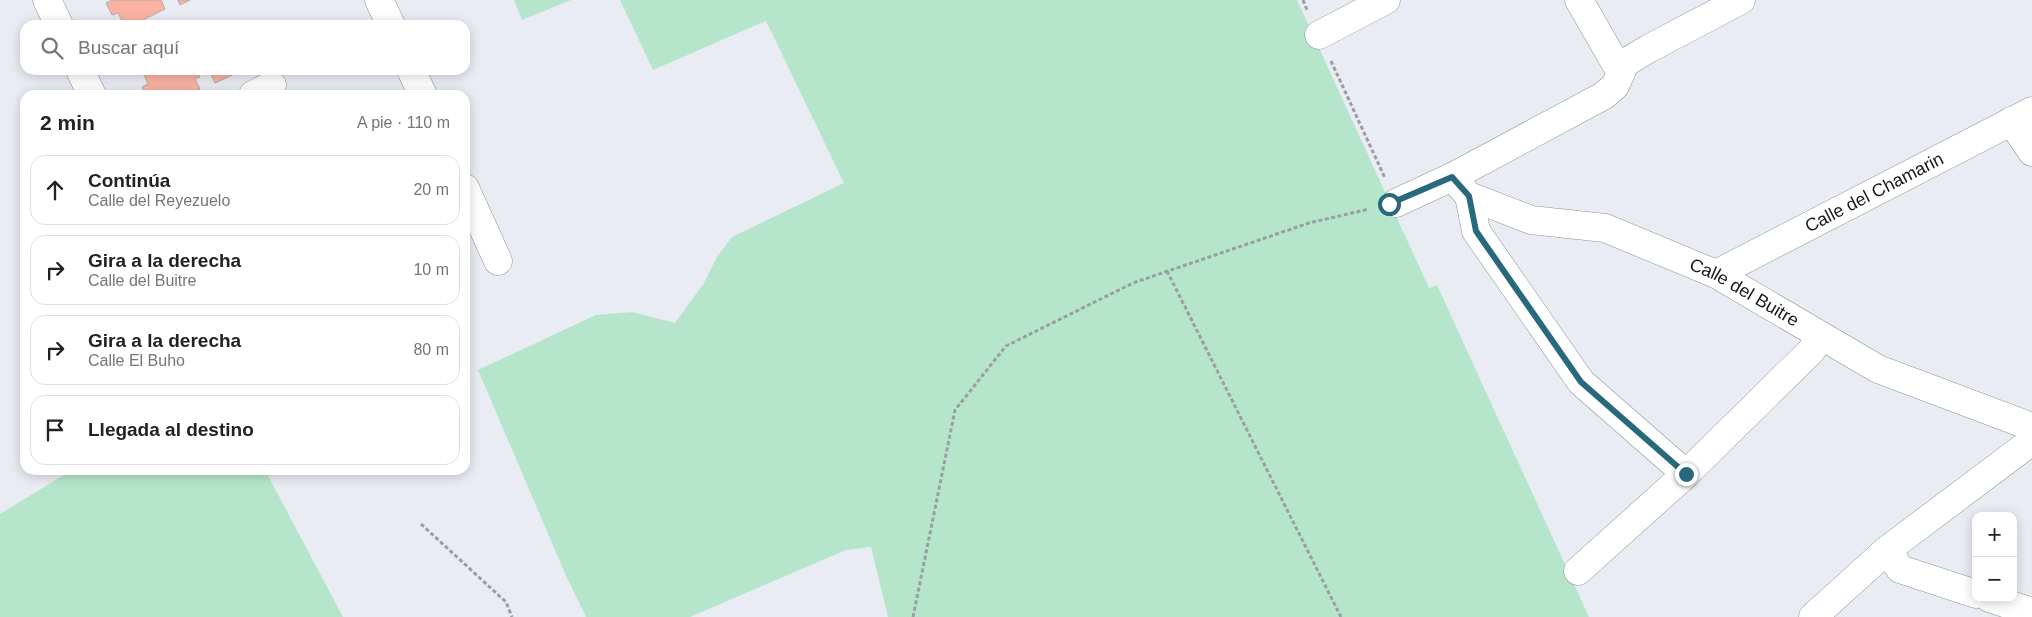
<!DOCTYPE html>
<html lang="es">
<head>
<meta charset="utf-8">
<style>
  :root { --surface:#fff; --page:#f6f6f6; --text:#222; --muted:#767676; --line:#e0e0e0 }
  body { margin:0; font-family:Helvetica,sans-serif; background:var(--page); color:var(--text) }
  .controls { position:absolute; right:15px; bottom:15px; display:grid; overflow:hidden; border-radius:10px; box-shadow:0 2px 12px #0003 }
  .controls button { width:45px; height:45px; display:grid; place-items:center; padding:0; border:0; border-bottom:1px solid var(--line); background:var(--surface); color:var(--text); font:25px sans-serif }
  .stop { position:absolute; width:15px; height:15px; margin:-11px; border:4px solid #29697d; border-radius:50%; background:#fff }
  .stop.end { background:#29697d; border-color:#fff; box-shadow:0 1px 5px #0008 }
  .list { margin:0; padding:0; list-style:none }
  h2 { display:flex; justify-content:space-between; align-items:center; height:65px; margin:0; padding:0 20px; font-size:21px }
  h2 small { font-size:16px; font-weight:400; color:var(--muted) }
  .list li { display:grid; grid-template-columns:32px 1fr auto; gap:15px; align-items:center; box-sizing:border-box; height:70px; margin:0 10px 10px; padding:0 10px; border:1px solid var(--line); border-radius:15px }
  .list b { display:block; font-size:19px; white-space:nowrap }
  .list p { margin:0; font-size:16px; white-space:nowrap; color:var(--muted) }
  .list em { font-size:16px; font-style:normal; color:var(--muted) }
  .icon { flex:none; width:28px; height:28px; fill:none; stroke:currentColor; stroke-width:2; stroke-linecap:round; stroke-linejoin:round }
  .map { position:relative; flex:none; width:2032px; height:617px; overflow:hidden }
  .search { position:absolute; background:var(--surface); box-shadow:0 2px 12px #0003; left:20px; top:20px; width:450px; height:55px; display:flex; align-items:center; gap:12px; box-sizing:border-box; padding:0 18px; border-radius:15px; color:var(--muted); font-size:19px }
  .panel { position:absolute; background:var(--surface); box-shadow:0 2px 12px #0003; left:20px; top:90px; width:450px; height:385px; border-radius:15px }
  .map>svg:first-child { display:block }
</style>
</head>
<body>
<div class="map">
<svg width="2032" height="617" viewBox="0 0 2032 617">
  <rect width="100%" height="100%" fill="#e9ecf3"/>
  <path fill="#b5e6cb" d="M514 0H571L522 20Z
    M620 0H1297L1429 288 1437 285 1589 617H888L871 547 846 550 690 617H586L567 578 478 370 596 315 632 312 675 323 704 283 717 257 732 237 844 183 766 21 653 70Z
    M72 470H265L343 617H0V514Z"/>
  <path fill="#fab3a2" stroke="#b2aba9" d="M112 0H161L165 9 133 25H124L118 13 112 15 106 3Z
    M178 0H190L180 5Z
    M142 70H197L200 77 195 79 200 89 188 95H146L142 87 148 84Z
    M202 70H243L215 83 210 72 204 75Z"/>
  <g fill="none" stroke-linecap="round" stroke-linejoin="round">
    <defs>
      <g id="minor">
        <path d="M47 0 59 25"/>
        <path d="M379 0 391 25"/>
        <path d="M1579 0 1621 73"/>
        <path d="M1319 35 1386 0"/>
        <path d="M80 70 92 95"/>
        <path d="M411 70 423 95"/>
        <path d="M253 95 272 85"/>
        <path d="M2011 121 2032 152"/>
        <path id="s1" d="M1452 177 1469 196 1531 220 1605 228 1716 274 1878 369 2032 427"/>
        <path d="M465 188 498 261"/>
        <path d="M1469 196 1476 231 1581 382 1686 474"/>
        <path d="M1396 203 1452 177 1603 96 1615 86 1625 63 1648 49 1741 0"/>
        <path id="s2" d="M1716 274 2032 111"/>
        <path d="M1887 550 1900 569 1976 594"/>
        <path d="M1578 571 1686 474 1811 351 1820 336"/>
        <path d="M1989 598 2032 612"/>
        <path d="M1813 617 1887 550 2032 441"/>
      </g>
    </defs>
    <use href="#minor" stroke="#8f9398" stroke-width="29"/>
    <path stroke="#9b9da2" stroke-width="3" stroke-dasharray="4 2.5" stroke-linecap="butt" d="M1303 0 1307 10
      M1331 61 1385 178
      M1167 271 1341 617
      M421 524 506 602 512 617
      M913 617 955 410 1006 346 1133 283 1309 223 1369 209"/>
    <use href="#minor" stroke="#fff" stroke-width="28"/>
  </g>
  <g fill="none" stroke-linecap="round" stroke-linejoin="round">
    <path stroke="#29697d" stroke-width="6" d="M1389 204 1452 177 1469 196 1476 231 1581 382 1686 474"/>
  </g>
  <g text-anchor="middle" stroke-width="4" stroke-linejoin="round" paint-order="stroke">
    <g font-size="18" fill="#17181a" stroke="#f7faff">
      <text dy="6" stroke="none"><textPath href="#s2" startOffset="178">Calle del Chamarin</textPath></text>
      <text dy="6" stroke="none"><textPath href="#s1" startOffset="320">Calle del Buitre</textPath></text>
    </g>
  </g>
</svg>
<div class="controls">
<button>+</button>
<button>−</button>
</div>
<div class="stop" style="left:1389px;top:204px"></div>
<div class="stop end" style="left:1686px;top:474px"></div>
<div class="search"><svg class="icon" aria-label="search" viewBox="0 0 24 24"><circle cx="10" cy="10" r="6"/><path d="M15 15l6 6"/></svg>Buscar aquí</div>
<section class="panel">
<h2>2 min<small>A pie · 110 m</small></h2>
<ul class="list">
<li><svg class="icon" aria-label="ahead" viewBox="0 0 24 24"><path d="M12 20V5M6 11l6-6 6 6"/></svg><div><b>Continúa</b><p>Calle del Reyezuelo</p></div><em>20 m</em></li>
<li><svg class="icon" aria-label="right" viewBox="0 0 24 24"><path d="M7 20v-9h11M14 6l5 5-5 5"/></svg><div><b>Gira a la derecha</b><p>Calle del Buitre</p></div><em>10 m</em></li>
<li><svg class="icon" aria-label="right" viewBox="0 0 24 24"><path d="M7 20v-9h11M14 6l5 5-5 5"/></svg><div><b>Gira a la derecha</b><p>Calle El Buho</p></div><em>80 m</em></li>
<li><svg class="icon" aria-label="arrive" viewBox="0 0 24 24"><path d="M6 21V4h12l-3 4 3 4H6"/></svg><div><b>Llegada al destino</b></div></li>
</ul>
</section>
</div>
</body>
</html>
